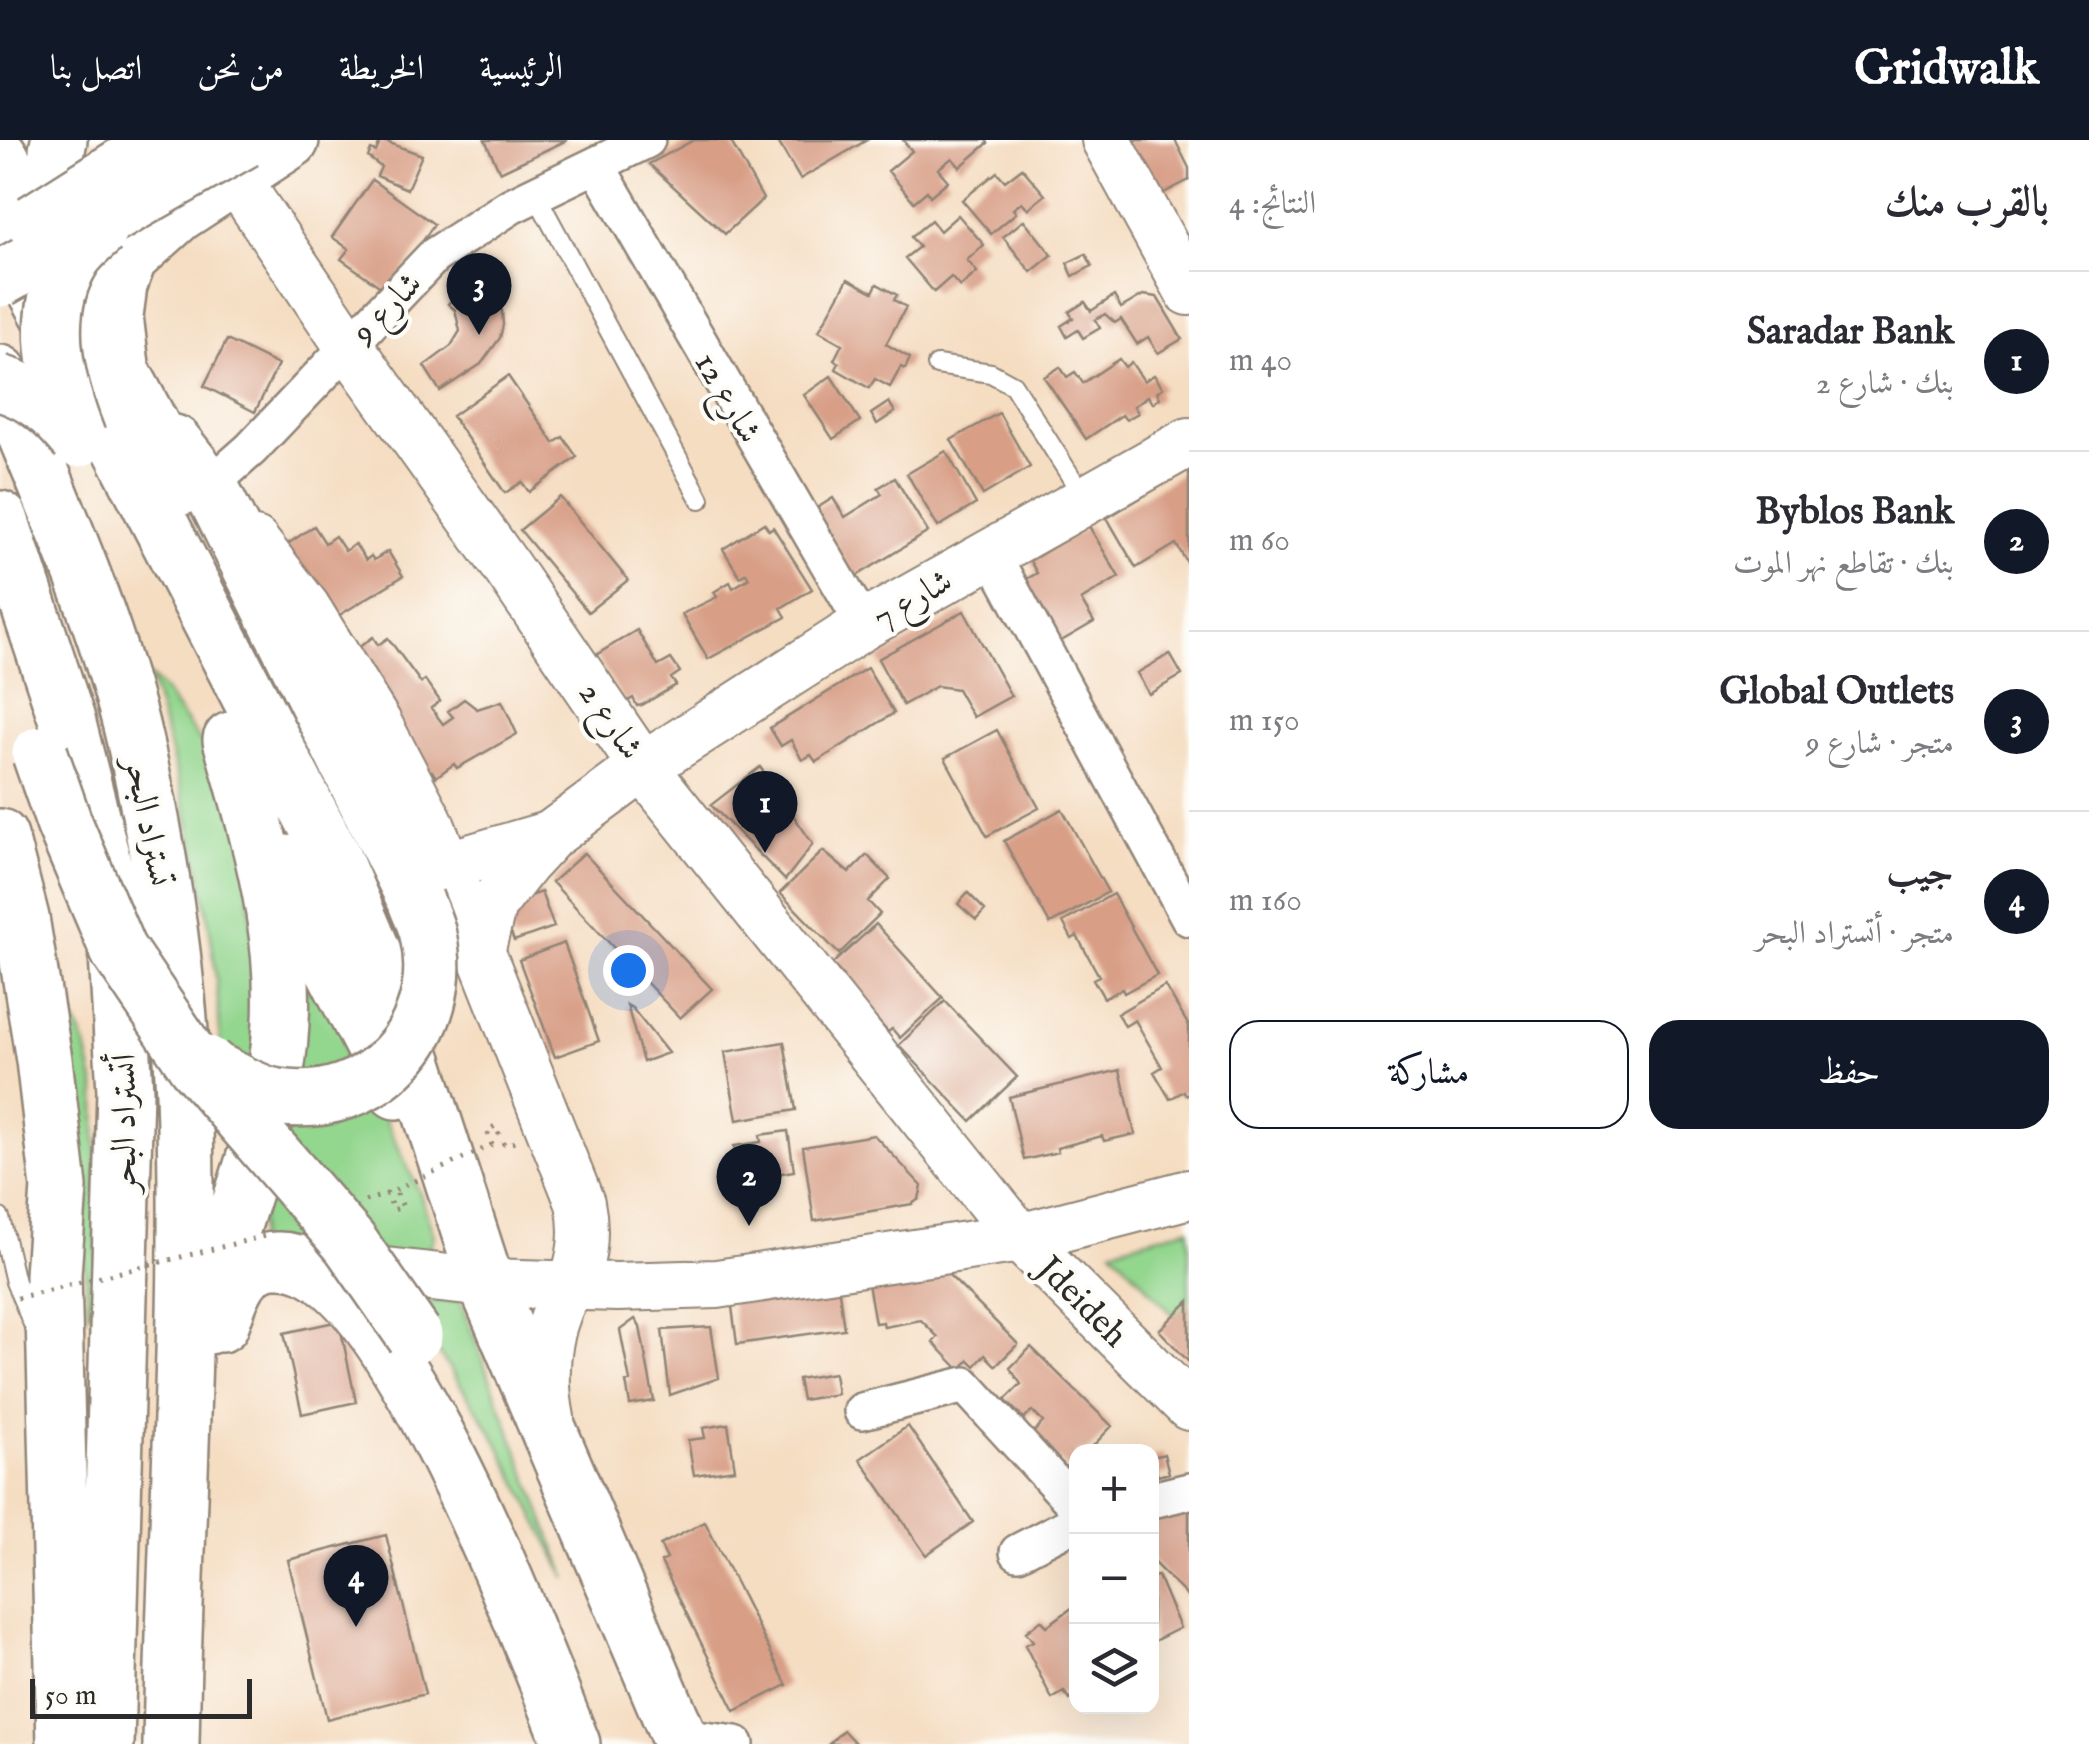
<!DOCTYPE html>
<html lang="ar">
<head>
<meta charset="utf-8">
<style>
  :root { --surface:#fff; --page:#f2f2f3; --text:#2b2b33; --muted:#7c7c81; --line:#e1e1e2; --accent:#111827 }
  body { margin:0; font-family:"IM FELL English",Amiri,serif; background:var(--page); color:var(--text); direction:rtl }
  .controls { position:absolute; right:30px; bottom:30px; display:grid; overflow:hidden; border-radius:20px; box-shadow:0 10px 40px #0002 }
  .controls button { width:90px; height:90px; display:grid; place-items:center; padding:0; border:0; border-bottom:2px solid var(--line); background:var(--surface); color:var(--text); font:50px sans-serif }
  .scale { position:absolute; left:30px; bottom:25px; width:222px; box-sizing:border-box; padding-left:10px; border:5px solid #2b2b2b; border-top:0; font-size:28px; line-height:35px; white-space:nowrap; color:#2b2b2b; -webkit-text-stroke:8px #fdfcf7; paint-order:stroke }
  .you { position:absolute; left:628px; top:830px; width:35px; height:35px; margin:-25px; border:8px solid #fff; border-radius:50%; background:#1a73e8; box-shadow:0 0 0 15px #1a73e833 }
  .badge { display:grid; place-items:center; width:65px; height:65px; border-radius:50%; background:var(--accent); color:#fff; font-size:32px; font-weight:700 }
  .pin { position:absolute; translate:-50% -82px; filter:drop-shadow(0 2px 5px #0008) }
  .pin::after { content:''; position:absolute; top:52px; width:35px; height:30px; background:inherit; clip-path:polygon(0 0,100% 0,50% 100%) }
  .list { margin:0; padding:0; list-style:none }
  h2 { display:flex; justify-content:space-between; align-items:center; height:130px; margin:0; padding:0 40px; font-size:42px }
  h2 small { font-size:32px; font-weight:400; color:var(--muted) }
  .list li { display:grid; grid-template-columns:65px 1fr auto; gap:30px; align-items:center; box-sizing:border-box; height:180px; padding:0 40px; border-top:2px solid var(--line) }
  .list b { display:block; font-size:38px; white-space:nowrap }
  .list p { margin:0; font-size:32px; white-space:nowrap; color:var(--muted) }
  .list em { font-size:32px; font-style:normal; color:var(--muted) }
  .actions { display:flex; gap:20px; padding:30px 40px }
  .actions a { flex:1; padding:22px 0; border:2px solid var(--accent); border-radius:30px; text-align:center; font-size:35px; color:var(--accent) }
  .actions .main { background:var(--accent); color:#fff }
  .icon { flex:none; width:55px; height:55px; fill:none; stroke:currentColor; stroke-width:2; stroke-linecap:round; stroke-linejoin:round }
  .map { position:relative; flex:none; width:1189px; height:1604px; overflow:hidden; direction:ltr }
  header { display:flex; align-items:center; gap:60px; box-sizing:border-box; height:140px; padding:0 50px; background:var(--accent); color:#fff }
  header strong { font-size:48px }
  nav { display:flex; gap:55px; margin-inline-start:auto; font-size:35px }
  main { display:flex }
  aside { flex:1; background:var(--surface) }
  .map>svg:first-child { display:block }
</style>
</head>
<body>
<header>
<strong>Gridwalk</strong>
<nav><a>الرئيسية</a><a>الخريطة</a><a>من نحن</a><a>اتصل بنا</a></nav>
</header>
<main>
<aside>
<h2>بالقرب منك<small>النتائج: 4</small></h2>
<ul class="list">
<li><span class="badge">1</span><div><b>Saradar Bank</b><p>بنك · شارع 2</p></div><em>40 m</em></li>
<li><span class="badge">2</span><div><b>Byblos Bank</b><p>بنك · تقاطع نهر الموت</p></div><em>60 m</em></li>
<li><span class="badge">3</span><div><b>Global Outlets</b><p>متجر · شارع 9</p></div><em>150 m</em></li>
<li><span class="badge">4</span><div><b>جيب</b><p>متجر · أتستراد البحر</p></div><em>160 m</em></li>
</ul>
<div class="actions"><a class="main">حفظ</a><a>مشاركة</a></div>
</aside>
<div class="map">
<svg width="1189" height="1604" viewBox="0 0 1189 1604">
  <rect width="100%" height="100%" fill="#fdfcf7"/>
  <filter id="ink" filterUnits="userSpaceOnUse"><feTurbulence type="fractalNoise" baseFrequency=".01" numOctaves="2"/><feDisplacementMap in="SourceGraphic" scale="20" xChannelSelector="R" yChannelSelector="G"/><feConvolveMatrix kernelMatrix="1 2 1 2 8 2 1 2 1" color-interpolation-filters="sRGB"/></filter>
  <filter id="wash" filterUnits="userSpaceOnUse"><feTurbulence type="fractalNoise" baseFrequency=".0048" numOctaves="4" result="noise"/><feDisplacementMap in="SourceGraphic" scale="40" xChannelSelector="R" yChannelSelector="G"/><feGaussianBlur stdDeviation="2.25" result="paint"/><feColorMatrix in="noise" values="0 0 0 0 0 0 0 0 0 0 0 0 0 0 0 0 0 1.4 0 .05"/><feComposite in="paint" operator="in"/></filter>
  <g filter="url(#wash)">
    <rect width="100%" height="100%" fill="#f5ddc2"/>
    <path fill="#93d68e" stroke="#5f805c" stroke-width="2.5" d="M149 536 163 550 215 621 246 698 262 939 220 905C218 782 184 654 149 536Z
      M289 772 420 1054 434 1096 426 1118 257 1111Z
      M55 836 86 906 96 951 97 1151 89 1176 79 1041Z
      M1189 1088V1189L1187 1190 1112 1109Z
      M404 1161H460L567 1439 492 1292Z"/>
    <g id="blocks">
      <path fill="#d89e86" d="M381 0 422 15 407 49 377 36 381 27 368 17 371 10 376 12Z
        M485 0H567L500 32Z
        M694 0H730L763 59 725 94 649 24Z
        M777 0H867L800 39Z
        M903 0H986L988 3 960 27 952 18 938 29 948 41 930 56 927 51 914 62 888 31 912 11Z
        M1122 0H1175L1189 28V40L1152 59Z
        M1022 28 1045 55 1028 69 1022 62 1013 69 1016 73 991 94 962 60 997 32 1005 41Z
        M372 40 434 84 389 153 341 119 349 109 332 97Z
        M958 75 984 105 967 120 977 132 960 147 951 137 934 152 905 118 919 107 911 97 931 80 940 91Z
        M1024 80 1052 115 1031 132 1003 97Z
        M1086 114 1092 126 1073 136 1067 123Z
        M475 135 502 171 503 185 500 198 481 224 440 251 424 226 451 206 460 191 455 170 448 164Z
        M848 139 873 152 877 144 897 155 894 160 906 167 886 204 910 218 905 229 901 227 890 247 875 239 869 248 836 229 839 223 834 220 842 204 819 191Z
        M1143 155 1157 157 1182 199 1158 213 1148 197 1137 204 1121 179 1115 183 1105 174 1095 180 1100 188 1083 198 1078 190 1067 197 1061 186 1073 178 1069 172 1085 162 1091 171 1114 156 1121 168Z
        M227 200 278 225 255 272 204 246Z
        M1119 219 1125 227 1131 222 1144 241 1154 235 1163 248 1157 252 1160 258 1153 263 1148 256 1134 266 1138 273 1126 280 1122 275 1086 299 1044 237 1060 227 1067 237 1075 232 1083 243Z
        M508 236 554 303 563 297 577 317 529 352 522 342 505 353 452 276Z
        M831 236 860 281 833 299 804 255Z
        M889 262 895 272 877 284 871 274Z
        M999 273 1030 327 983 355 951 300Z
        M946 311 976 364 938 387 907 334Z
        M1189 329V426L1176 404 1136 428 1107 378Z
        M895 338 928 392 855 437 814 370 833 358 845 377 882 354 878 348Z
        M560 357 628 440 588 472 520 390Z
        M764 383 769 390 773 387 812 449 781 468 786 477 708 519 682 474 717 457 714 452 730 442 733 448 749 438 746 433 740 437 723 409Z
        M314 386 325 403 335 396 345 411 355 404 366 420 371 416 374 420 388 411 403 436 338 476 279 410Z
        M1089 386 1119 437 1081 460 1094 482 1056 504 1020 443 1037 433 1030 421Z
        M964 471 1011 556 973 577 957 549 937 546 903 565 878 519Z
        M637 490 658 526 671 519 680 532 671 538 676 545 642 565 637 566 633 558 625 563 596 515Z
        M373 497 378 505 388 498 421 543 425 540 440 561 431 568 443 584 453 577 448 571 464 559 477 569 502 561 517 594 457 628 454 624 436 637 432 631 427 634 347 516Z
        M1170 514 1182 535 1149 554 1137 533Z
        M867 528 894 573 816 622 811 615 802 620 791 600 781 606 770 588Z
        M997 590 1039 668 987 696 945 618Z
        M760 627 813 704 785 740 711 665Z
        M1062 669 1108 752 1050 784 1004 701Z
        M823 711 849 733 867 715 890 739 868 761 880 774 839 814 780 753Z
        M584 713 712 849 680 878 552 742Z
        M541 752 554 787 514 801 501 766Z
        M968 753 985 770 976 780 958 764Z
        M1113 754 1157 835 1124 853 1122 849 1104 858 1093 839 1099 836 1077 796 1072 799 1063 782Z
        M876 784 943 858 900 898 892 889 888 892 840 839 843 836 832 824Z
        M564 803 599 901 555 917 519 820Z
        M1165 846 1189 886V953L1186 955 1184 951 1170 959 1154 932 1162 927 1135 880 1125 886 1117 874Z
        M945 861 1017 937 971 981 899 905Z
        M627 865 632 868 668 913 643 922Z
        M784 902 796 970 737 980 725 912Z
        M1120 930 1135 994 1104 1001 1102 996 1057 1008 1058 1012 1024 1020 1009 957Z
        M788 991 794 1031 769 1035 767 1021 737 1025 734 1006 761 1002 760 995Z
        M874 995 922 1046 919 1059 912 1064 814 1081 803 1007Z
        M939 1125 1018 1204 996 1226 985 1215 975 1226 969 1220 960 1230 933 1202 938 1197 921 1180 884 1187 883 1182 875 1183 867 1138Z
        M837 1137 844 1189 737 1204 730 1152Z
        M1189 1161V1222L1159 1190Z
        M635 1179 640 1187 654 1261 630 1265 626 1242 630 1241 620 1190Z
        M339 1181 356 1262 302 1274 284 1193Z
        M711 1187 719 1238 670 1255 662 1190Z
        M1031 1207 1112 1286 1087 1312H1076V1322L1069 1330 1059 1320 1056 1323 1031 1295 1043 1282 1032 1271 1024 1279 1005 1260 1021 1244 1010 1228Z
        M834 1233 837 1254 802 1260 798 1239Z
        M728 1284 735 1329 694 1335 688 1300 705 1298 703 1288Z
        M908 1286 973 1382 926 1415 860 1319Z
        M1164 1314 1169 1333 1158 1336 1153 1317Z
        M1184 1367 1189 1372V1458L1152 1421V1372Z
        M705 1382 787 1545 735 1571 661 1422 667 1419 660 1405Z
        M386 1395 425 1554 327 1579 288 1420Z
        M1158 1436 1180 1488 1152 1502V1437Z
        M1076 1465V1556L1070 1560 1064 1552 1052 1559 1025 1505 1033 1501 1026 1492 1041 1480 1047 1486Z
        M843 1590 856 1604H829Z"/>
    </g>
  </g>
  <g filter="url(#ink)">
    <use href="#blocks" fill-opacity="0" stroke="#908476" stroke-width="2.5"/>
    <g fill="none" stroke-linecap="round" stroke-linejoin="round">
      <defs>
        <path id="lane" d="M536 55 700 359
          M937 225 991 233 1013 245 1085 359
          M0 1078 15 1142 36 1191"/>
        <path id="street" d="M597 26 864 485
          M208 347 251 309 434 116 511 66 647 0
          M991 412 1189 778
          M862 1271 965 1245 1076 1366
          M1152 1360 1189 1351
          M1018 1412 1076 1382
          M680 1600 697 1599 736 1604"/>
        <path id="secondary" d="M1106 0 1189 151
          M236 39 349 206 503 422 643 627 1020 1098 1189 1266
          M255 402 306 468 377 583 429 682 580 1063C586 1091 583 1122 570 1148 566 1155 561 1161 558 1169 544 1204 543 1242 550 1278
          M449 725 551 695
          M481 808 492 765 525 723 551 695 643 627 864 485 1189 302
          M340 1127 486 1143 617 1147 717 1144 1020 1098 1189 1054"/>
        <path id="highway" d="M59 0C49 37 70 78 111 82
          M0 16C61 126 127 233 182 347
          M0 84 106 279 332 716 397 868 486 1143 682 1604
          M121 225 115 176 119 145 129 118 178 74 291 0
          M0 233C49 354 106 475 135 602 161 717 179 836 184 954 192 1169 175 1388 171 1604
          M174 303 214 354 415 759
          M0 379 67 580 105 731 116 797 125 951 106 1604
          M0 697 21 778 44 920 59 1047 53 1135 65 1604
          M286 723 334 830 396 951
          M221 1184C227 1168 232 1149 243 1136 251 1126 264 1120 276 1120 389 1113 534 1512 572 1604
          M208 1186C221 1101 260 1022 275 936 296 820 263 711 231 600"/>
      </defs>
      <use href="#lane" stroke="#908476" stroke-width="22"/>
      <use href="#street" stroke="#908476" stroke-width="40"/>
      <use href="#secondary" stroke="#908476" stroke-width="52"/>
      <use href="#highway" stroke="#908476" stroke-width="60"/>
      <path stroke="#908476" stroke-width="5" stroke-dasharray="2.5 8" stroke-linecap="butt" d="M492 1005 487 991 495 986 504 1004 516 1002
        M365 1061 387 1054 393 1070 403 1067 395 1050"/>
      <use href="#lane" stroke="#fff" stroke-width="18"/>
      <use href="#street" stroke="#fff" stroke-width="35"/>
      <use href="#secondary" stroke="#fff" stroke-width="48"/>
      <use href="#highway" stroke="#fff" stroke-width="55"/>
      <defs>
        <path id="highway-bridge" d="M34 82 163 0
          M0 139 244 0
          M0 243C35 253 55 271 78 299
          M78 299C56 243 38 173 73 118 80 107 91 99 100 90
          M40 614 64 683 118 810 195 924 350 1103 414 1195
          M207 924 214 930C234 939 256 954 278 957 372 972 450 890 428 795 426 783 419 771 415 759"/>
      </defs>
      <use href="#highway-bridge" stroke="#908476" stroke-width="60" stroke-linecap="butt"/>
      <path stroke="#908476" stroke-width="5" stroke-dasharray="2.5 8" stroke-linecap="butt" d="M395 1050 492 1005
        M17 1158 269 1095"/>
      <use href="#highway-bridge" stroke="#fff" stroke-width="55"/>
    </g>
  </g>
  <g text-anchor="middle" stroke-width="8" stroke-linejoin="round" paint-order="stroke">
    <g font-size="35" fill="#2b2b2b" stroke="#fdfcf7">
      <text transform="translate(386 167) rotate(-46)" y="12">شارع 9</text>
      <text transform="translate(729 257) rotate(60)" y="12">شارع 12</text>
      <text transform="translate(912 458) rotate(-30)" y="12">شارع 7</text>
      <text transform="translate(612 580) rotate(56)" y="12">شارع 2</text>
      <text transform="translate(150 681) rotate(79)" y="12">تستراد البحر</text>
      <text transform="translate(123 983) rotate(-90)" y="12">أتستراد البحر</text>
      <text transform="translate(1083 1161) rotate(45)" y="12">Jdeideh</text>
    </g>
  </g>
</svg>
<div class="controls">
<button>+</button>
<button>−</button>
<button><svg class="icon" aria-label="layers" viewBox="0 0 24 24"><path d="M12 4l9 5-9 5-9-5zM3 14l9 5 9-5"/></svg></button>
</div>
<div class="scale">50 m</div>
<div class="you"></div>
<div class="pin badge" style="left:765px;top:713px">1</div>
<div class="pin badge" style="left:749px;top:1086px">2</div>
<div class="pin badge" style="left:479px;top:195px">3</div>
<div class="pin badge" style="left:356px;top:1487px">4</div>
</div>
</main>
</body>
</html>
